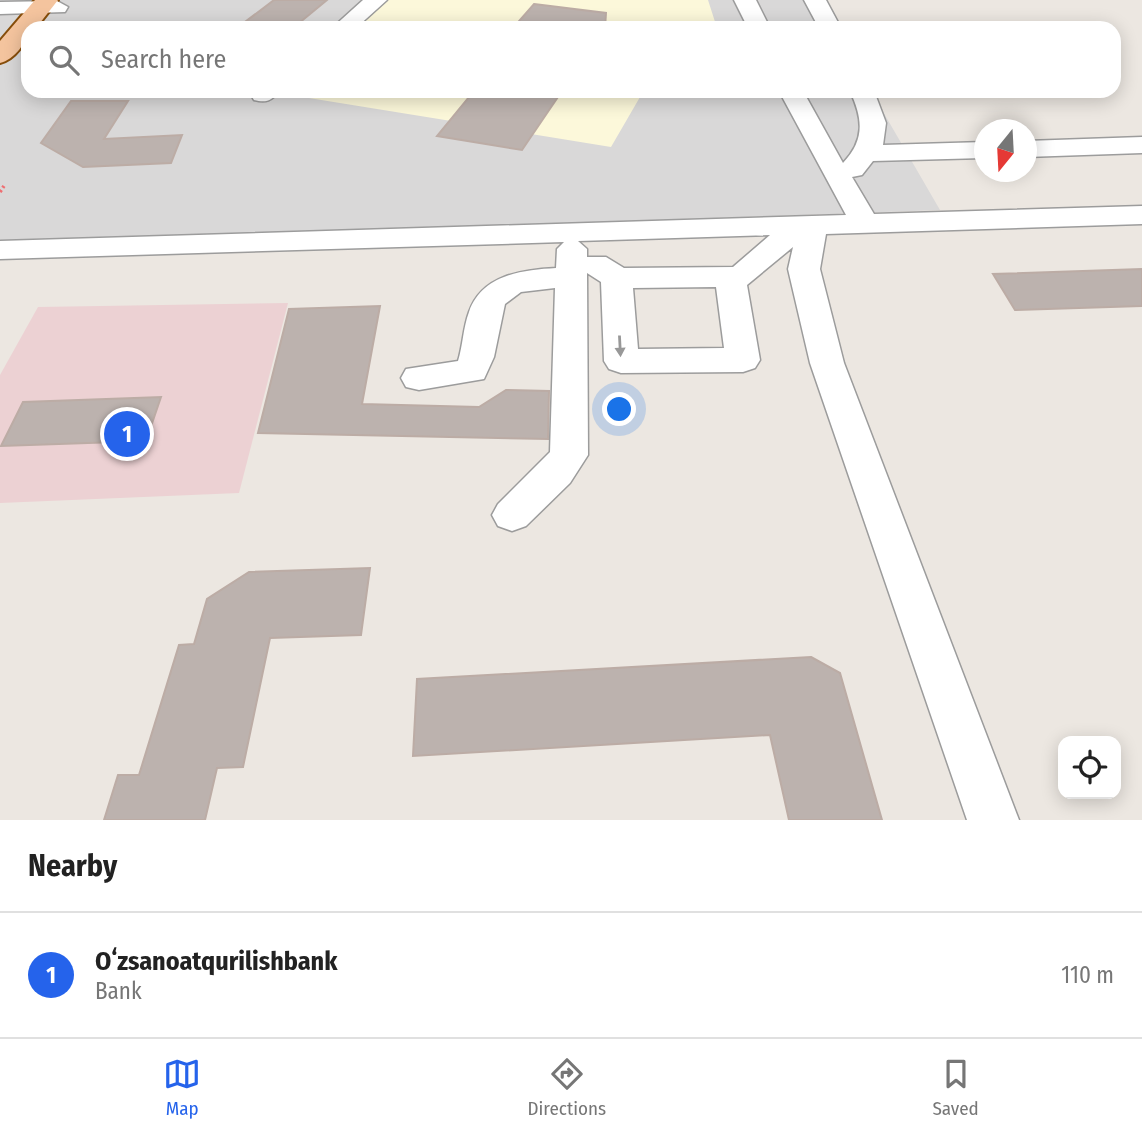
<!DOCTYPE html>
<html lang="en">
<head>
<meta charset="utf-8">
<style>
  :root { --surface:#fff; --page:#f2f2f2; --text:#222; --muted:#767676; --line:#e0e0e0; --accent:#2563eb }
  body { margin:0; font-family:"Fira Sans Condensed",sans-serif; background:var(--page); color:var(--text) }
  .controls { position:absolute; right:21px; bottom:21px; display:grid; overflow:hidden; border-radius:14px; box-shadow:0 4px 18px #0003 }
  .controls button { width:63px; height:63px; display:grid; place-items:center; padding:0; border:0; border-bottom:2px solid var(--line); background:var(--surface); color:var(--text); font:35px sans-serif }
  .compass { position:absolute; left:974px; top:119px; width:63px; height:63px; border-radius:50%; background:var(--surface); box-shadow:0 4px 18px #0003; rotate:198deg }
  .you { position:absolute; left:620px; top:410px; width:24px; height:24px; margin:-18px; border:5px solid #fff; border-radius:50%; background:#1a73e8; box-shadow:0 0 0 10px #1a73e833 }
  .badge { display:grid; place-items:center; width:46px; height:46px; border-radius:50%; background:var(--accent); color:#fff; font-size:23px; font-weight:700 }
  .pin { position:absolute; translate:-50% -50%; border:4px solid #fff; box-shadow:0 2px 7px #0006 }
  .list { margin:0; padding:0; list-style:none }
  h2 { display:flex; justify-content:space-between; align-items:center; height:91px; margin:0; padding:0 28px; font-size:30px }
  h2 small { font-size:23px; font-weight:400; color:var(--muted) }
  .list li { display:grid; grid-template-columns:46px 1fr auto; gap:21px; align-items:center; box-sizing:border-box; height:126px; padding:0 28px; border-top:2px solid var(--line) }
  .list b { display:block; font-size:26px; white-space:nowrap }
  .list p { margin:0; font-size:23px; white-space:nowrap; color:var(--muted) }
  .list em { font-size:23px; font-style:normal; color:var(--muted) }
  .icon { flex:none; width:38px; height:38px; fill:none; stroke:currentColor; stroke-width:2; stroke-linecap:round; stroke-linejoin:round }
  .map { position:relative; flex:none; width:1142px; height:820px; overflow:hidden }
  .search { position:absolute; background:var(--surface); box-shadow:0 4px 18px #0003; left:21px; right:21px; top:21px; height:77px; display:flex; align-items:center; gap:18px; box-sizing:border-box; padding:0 24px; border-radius:21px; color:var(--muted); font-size:26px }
  .sheet { height:217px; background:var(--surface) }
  nav { display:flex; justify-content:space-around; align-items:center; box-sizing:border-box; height:98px; border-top:2px solid var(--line); background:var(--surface); font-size:19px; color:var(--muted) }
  nav a { display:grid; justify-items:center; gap:4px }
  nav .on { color:var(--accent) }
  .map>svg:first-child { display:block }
</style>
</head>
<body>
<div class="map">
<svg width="1142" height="820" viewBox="0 0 1142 820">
  <rect width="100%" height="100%" fill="#ece7e1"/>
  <path fill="#d9d8d8" d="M0 0H819L835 28H28V91H871L940 210 0 244Z"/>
  <path fill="#ecd1d3" d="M288 303 239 493 0 503V375L38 307Z"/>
  <path fill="#fcf8da" d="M388 0H708L717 28H355Z
    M281 91H738V92L640 97 611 147 278 93Z"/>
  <path fill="#bcb2ae" stroke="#bcaca5" stroke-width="2" d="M274 0H327L293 28H237Z
    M534 4 606 13 605 28H513Z
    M474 91H562L522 150 437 136Z
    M71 101H128L104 139 182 135 171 163 83 167 41 143Z
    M1142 269V306L1015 310 993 274Z
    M380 306 362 404 479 407 506 390 549 391 548 439 258 433 289 309Z
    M161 397 146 441 1 446 23 402Z
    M370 568 361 635 270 638 243 767 217 768 205 820H104L118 775H139L179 645 194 644 207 599 249 572Z
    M811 657 840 673 882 820H789L770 735 413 756 417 679Z"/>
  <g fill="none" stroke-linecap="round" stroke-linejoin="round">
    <defs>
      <path id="minor" d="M363 0H387L356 28H332Z
        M734 0H756L770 28H748Z
        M804 0H826L841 28H819Z
        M57 1 68 7 65 12 0 14V2Z
        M253 91H279C272 101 266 103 254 100L251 95Z
        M779 91H803L843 163C865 140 863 119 850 91H874L886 123 883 145 984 142V158L873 161 862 175 852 177 874 214 1142 206V224L826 234 820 269 844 363 1019 820H967L810 363 788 269 793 247 747 285 760 360 755 368 743 372 621 373 609 369 604 361 601 282 587 273 588 455 570 483 526 526 512 531 498 526 492 515 498 504 550 452 555 288 521 292 505 304 494 357 484 379 419 390 406 387 401 378 406 369 458 361C463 345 463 328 469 312 482 275 521 270 556 268L557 249 564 242 0 259V241L846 215ZM770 235 733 267 624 268 606 257H587V249L578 241ZM716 287 724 348 638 349 633 288Z
        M1142 137V153L1026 157V141Z"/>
      <path id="major" d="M35 0H58L36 28H28C28 42 14 60 0 63V41Z"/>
    </defs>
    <use href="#minor" stroke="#9c9c9c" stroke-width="3"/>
    <use href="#major" stroke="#874e0b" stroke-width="4"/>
    <path stroke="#ef6f72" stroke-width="3.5" stroke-dasharray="2.5 2.5" stroke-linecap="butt" d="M0 192 4 186"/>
    <use href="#minor" fill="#fff" fill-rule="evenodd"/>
    <use href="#major" fill="#f4c49e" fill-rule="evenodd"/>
  </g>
  <defs><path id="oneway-solid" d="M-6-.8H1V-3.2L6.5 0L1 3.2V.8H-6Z" transform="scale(1.75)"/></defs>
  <use fill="#989898" href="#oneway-solid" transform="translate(620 346) rotate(87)"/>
</svg>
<div class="controls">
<button><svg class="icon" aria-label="locate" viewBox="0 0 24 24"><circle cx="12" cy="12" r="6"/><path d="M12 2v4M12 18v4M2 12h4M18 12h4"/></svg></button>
</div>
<svg class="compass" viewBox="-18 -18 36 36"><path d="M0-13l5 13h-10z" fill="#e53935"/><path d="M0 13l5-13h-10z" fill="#767676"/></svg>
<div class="you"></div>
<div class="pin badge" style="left:127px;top:434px">1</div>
<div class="search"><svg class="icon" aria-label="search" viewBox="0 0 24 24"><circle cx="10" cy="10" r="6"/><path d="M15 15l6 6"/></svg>Search here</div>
</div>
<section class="sheet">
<h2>Nearby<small></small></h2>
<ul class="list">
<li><span class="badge">1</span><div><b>Oʻzsanoatqurilishbank</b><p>Bank</p></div><em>110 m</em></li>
</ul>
</section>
<nav>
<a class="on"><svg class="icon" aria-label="map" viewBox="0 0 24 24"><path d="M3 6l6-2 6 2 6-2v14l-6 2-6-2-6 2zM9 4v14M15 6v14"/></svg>Map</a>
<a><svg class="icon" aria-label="directions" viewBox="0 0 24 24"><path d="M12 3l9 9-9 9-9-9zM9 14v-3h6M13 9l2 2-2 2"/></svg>Directions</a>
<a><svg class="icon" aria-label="saved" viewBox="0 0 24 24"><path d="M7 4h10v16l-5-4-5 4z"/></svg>Saved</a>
</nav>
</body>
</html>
